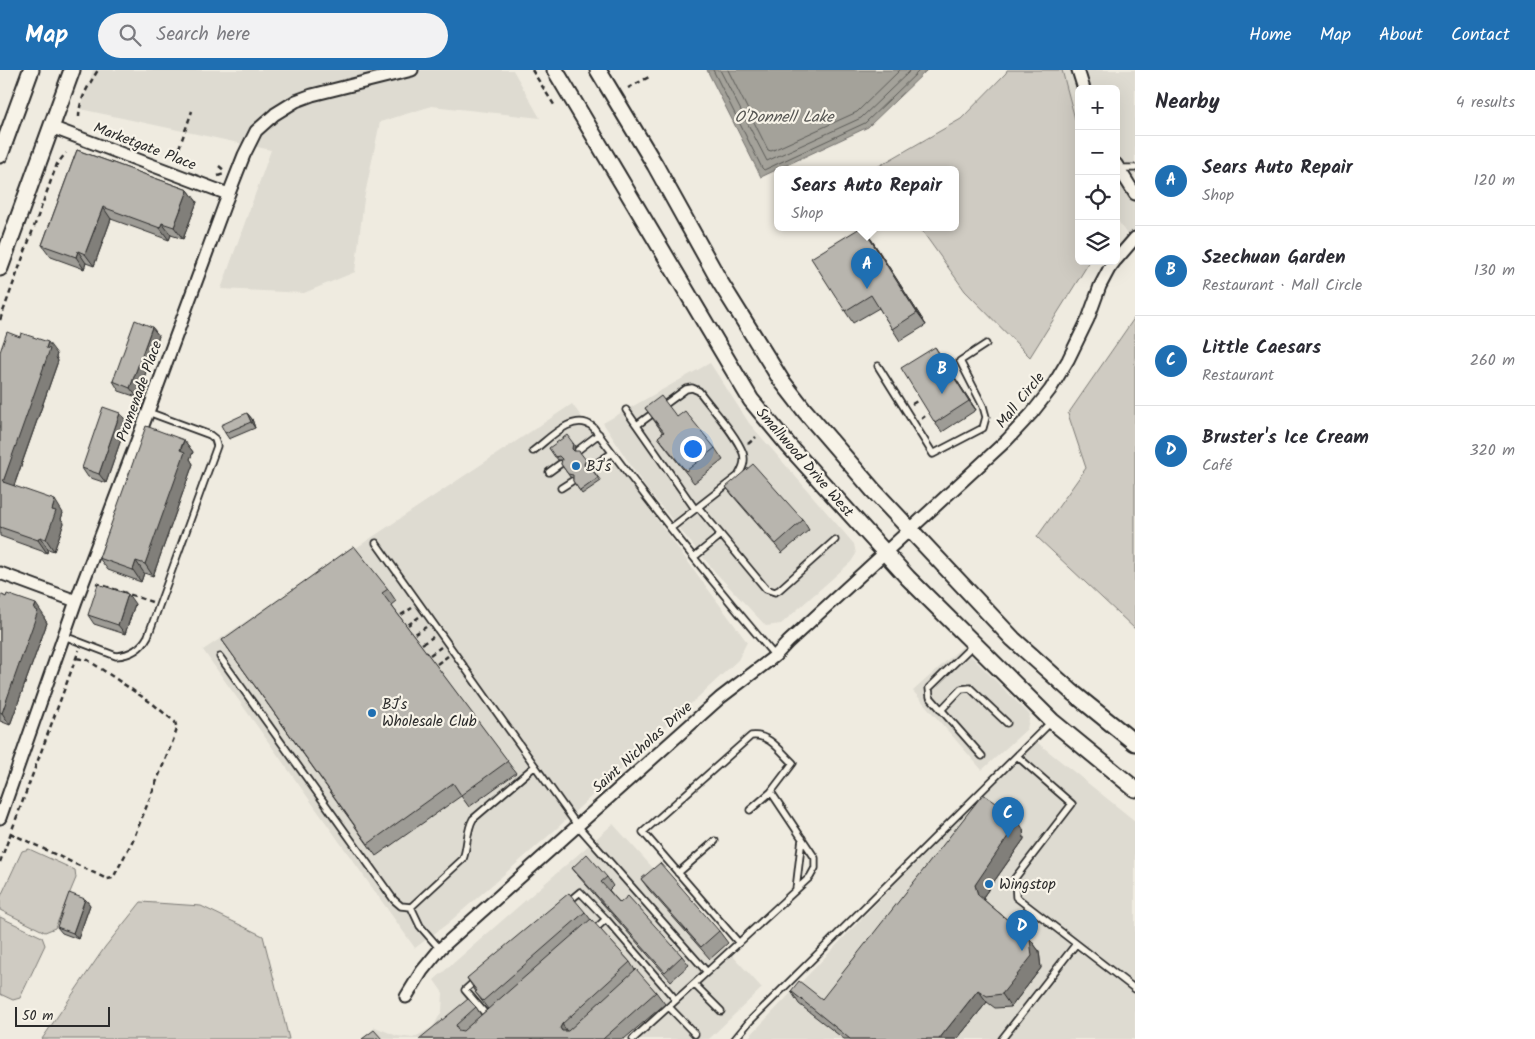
<!DOCTYPE html>
<html lang="en">
<head>
<meta charset="utf-8">
<style>
  :root { --surface:#fff; --page:#f2f2f3; --text:#2b2b33; --muted:#7c7c81; --line:#e1e1e2; --accent:#1f6fb2 }
  body { margin:0; font-family:Kalam,sans-serif; background:var(--page); color:var(--text) }
  .controls { position:absolute; right:15px; top:15px; display:grid; overflow:hidden; border-radius:8px; box-shadow:0 5px 20px #0002 }
  .controls button { width:45px; height:45px; display:grid; place-items:center; padding:0; border:0; border-bottom:1px solid var(--line); background:var(--surface); color:var(--text); font:25px sans-serif }
  .scale { position:absolute; left:15px; bottom:12px; width:95px; box-sizing:border-box; padding-left:5px; border:2px solid #2b2b2b; border-top:0; font-size:14px; line-height:18px; white-space:nowrap; color:#2b2b2b; -webkit-text-stroke:4px #f7f3e8; paint-order:stroke }
  .you { position:absolute; left:692px; top:378px; width:18px; height:18px; margin:-12px; border:4px solid #fff; border-radius:50%; background:#1a73e8; box-shadow:0 0 0 8px #1a73e833 }
  .badge { display:grid; place-items:center; width:32px; height:32px; border-radius:50%; background:var(--accent); color:#fff; font-size:16px; font-weight:700 }
  .pin { position:absolute; translate:-50% -41px; filter:drop-shadow(0 1px 2px #0008) }
  .pin::after { content:''; position:absolute; top:26px; width:18px; height:15px; background:inherit; clip-path:polygon(0 0,100% 0,50% 100%) }
  .popup { position:absolute; left:774px; top:96px; width:185px; height:65px; box-sizing:border-box; display:grid; place-content:center; border-radius:8px; background:var(--surface); filter:drop-shadow(0 1px 4px #0005); font-size:16px; white-space:nowrap; color:var(--muted) }
  .popup b { font-size:19px; color:var(--text) }
  .popup::after { content:''; position:absolute; left:50%; top:100%; margin-left:-10px; border:10px solid transparent; border-top-color:var(--surface) }
  .list { margin:0; padding:0; list-style:none }
  h2 { display:flex; justify-content:space-between; align-items:center; height:65px; margin:0; padding:0 20px; font-size:21px }
  h2 small { font-size:16px; font-weight:400; color:var(--muted) }
  .list li { display:grid; grid-template-columns:32px 1fr auto; gap:15px; align-items:center; box-sizing:border-box; height:90px; padding:0 20px; border-top:1px solid var(--line) }
  .list b { display:block; font-size:19px; white-space:nowrap }
  .list p { margin:0; font-size:16px; white-space:nowrap; color:var(--muted) }
  .list em { font-size:16px; font-style:normal; color:var(--muted) }
  .icon { flex:none; width:28px; height:28px; fill:none; stroke:currentColor; stroke-width:2; stroke-linecap:round; stroke-linejoin:round }
  .map { position:relative; flex:none; width:1135px; height:969px; overflow:hidden }
  header { display:flex; align-items:center; gap:30px; box-sizing:border-box; height:70px; padding:0 25px; background:var(--accent); color:#fff }
  header strong { font-size:24px }
  nav { display:flex; gap:28px; margin-inline-start:auto; font-size:18px }
  .search { width:350px; height:45px; background:var(--page); display:flex; align-items:center; gap:12px; box-sizing:border-box; padding:0 18px; border-radius:28px; color:var(--muted); font-size:19px }
  main { display:flex }
  aside { flex:1; background:var(--surface) }
  .map>svg:first-child { display:block }
</style>
</head>
<body>
<header>
<strong>Map</strong>
<div class="search"><svg class="icon" aria-label="search" viewBox="0 0 24 24"><circle cx="10" cy="10" r="6"/><path d="M15 15l6 6"/></svg>Search here</div>
<nav><a>Home</a><a>Map</a><a>About</a><a>Contact</a></nav>
</header>
<main>
<div class="map">
<svg width="1135" height="969" viewBox="0 0 1135 969">
  <rect width="100%" height="100%" fill="#efebe0"/>
  <filter id="ink" filterUnits="userSpaceOnUse"><feTurbulence type="fractalNoise" baseFrequency=".02" numOctaves="2"/><feDisplacementMap in="SourceGraphic" scale="10" xChannelSelector="R" yChannelSelector="G"/><feConvolveMatrix kernelMatrix="1 2 1 2 8 2 1 2 1" color-interpolation-filters="sRGB"/></filter>
  <g filter="url(#ink)">
    <path fill="#dedbd1" d="M93 0H513L540 48 432 36 380 52 364 129 355 202 304 223 221 219 271 80 80 39Z
      M1062 0H1135V178L1116 147V19H1079V64Z
      M710 293 749 353 854 474 856 484 851 492 781 554 766 556 716 503 645 417 603 353Z
      M572 334 747 572 738 590 554 761 447 854 415 878 203 580Z
      M962 577 1030 645 1027 659 982 700 913 621Z
      M1033 669 1135 751V969H747Z
      M613 754 762 918 709 969H366L375 957 397 966 413 968 433 957 442 941 443 923 434 910Z"/>
    <path fill="#cfcbc2" stroke="#7d7b76" d="M1007 0H1062L1079 64V191H1090L1030 287 965 221 920 158H956V100H872L961 49 1006 3Z
      M1135 247V559L1037 467 1086 398 1068 344Z
      M29 779 75 800 76 808 55 858 45 862 0 840V828L22 781Z
      M141 832 201 836 263 866 289 969H42L105 877Z
      M0 847 42 867 45 875 20 928 13 930 0 924Z"/>
    <path fill="#a4a29a" stroke="#74726e" d="M707 0H927L868 57 761 107Z"/>
    <g fill="none" stroke-linecap="round" stroke-linejoin="round">
      <path stroke="#5b5b57" stroke-width="1" d="M713 0 762 98 764 100 865 53 920 0
        M720 0 767 91 861 48 911 0
        M728 0 768 80 771 81 857 42 900 0"/>
      <defs>
        <path id="service" d="M1118 98H1135
          M878 296 933 384 983 358 986 347 983 336 960 291 986 274
          M626 340 695 439
          M637 355 686 319 692 318 699 321C712 339 735 363 743 383 746 392 742 399 738 406L671 458
          M578 380 599 364
          M533 381C548 370 573 341 593 357 651 435 712 512 775 586
          M591 397 612 383
          M549 402 560 394
          M561 418 572 411
          M698 437 766 519 775 522 779 520 835 470
          M376 473 577 755 707 902 633 969
          M694 487 721 465
          M64 566 116 586C131 585 141 579 148 566L217 376 215 369 210 365 148 342
          M974 574 929 618 930 627 982 686
          M220 587 394 830 401 836 411 837 463 789C468 776 466 761 473 749L535 696
          M941 640 961 619 970 618 1007 653
          M1017 686 1072 734 1015 808 1016 827 1135 919
          M750 740 771 722
          M678 803 715 771
          M796 819 802 768
          M568 832 580 822 606 849 593 861
          M411 837 420 856 440 879
          M606 849 676 930
          M707 902 810 807 815 798V788L771 722 793 693C781 682 769 663 751 666L643 762 739 873
          M475 911 465 920 489 948
          M694 914 721 941
          M669 937 695 964
          M735 969 749 952 1051 652
          M1002 969 1076 874"/>
        <path id="minor" d="M1078 0 1084 19
          M51 57 228 124
          M1116 94 1135 124
          M1116 190 1135 168
          M0 503 76 531
          M0 748 76 531 148 342 224 136 244 85 256 61 275 44 296 31 312 25 412 0
          M406 927 422 901 440 879 720 628 775 586 788 572 1007 370 1032 343 1050 320 1068 290 1088 249 1100 216 1109 199 1115 191"/>
        <path id="secondary" d="M555 0 751 330 789 376 908 508 1052 651 1135 719
          M598 0 655 95 720 212 781 310 805 341 873 420 1013 569 1072 622 1135 673
          M0 85 31 0
          M0 198 72 0"/>
      </defs>
      <use href="#service" stroke="#2b2b2b" stroke-width="9"/>
      <use href="#minor" stroke="#2b2b2b" stroke-width="15"/>
      <use href="#secondary" stroke="#2b2b2b" stroke-width="19"/>
      <path stroke="#2b2b2b" stroke-width="2.5" stroke-dasharray="5 4" stroke-linecap="butt" d="M532 0 556 38
        M628 18 649 7
        M79 47C79 29 89 15 98 0
        M179 78 192 41
        M219 96 225 101
        M218 106 224 104
        M0 250 57 94 66 83
        M912 334 919 330
        M921 349 928 344
        M748 374 756 367
        M96 513 152 532
        M401 545 412 538
        M408 555 419 547
        M415 564 426 557
        M422 574 433 567
        M430 585 441 577
        M437 594 448 586
        M10 763 107 809 113 808 133 770 174 668 177 659 175 652 153 634 88 590 76 588
        M0 792 79 580
        M1020 857 1029 846"/>
      <use href="#service" stroke="#f7f3e8" stroke-width="5.5"/>
      <use href="#minor" stroke="#f7f3e8" stroke-width="11"/>
      <use href="#secondary" stroke="#f7f3e8" stroke-width="15"/>
    </g>
    <path fill="#9e9c96" stroke="#2b2b2b" d="M77 80 188 120 197 132 183 169 171 165 169 170 111 149 94 196 86 193 84 199 51 187 42 175Z
      M871 169 926 255 900 271 879 238 853 253 845 241Z
      M152 257 159 266 137 327 119 321 113 311Z
      M0 282 57 284 56 287 58 291 14 416 63 443 61 449 64 453 54 481 48 479 47 483 0 466Z
      M941 286 976 340 942 362 935 353Z
      M645 338 677 347 715 378 723 390 694 413 667 379 658 367 663 363Z
      M120 343 127 352 106 413 88 407 82 398Z
      M247 343 252 349 255 358 229 369 225 363Z
      M184 370 193 382 190 389 193 394 153 506 144 503 141 512 108 500 99 488Z
      M575 376 574 381 588 394 586 397 591 398 601 411 582 424 573 411V408L570 407 561 394 562 390H558L549 378Z
      M726 417 803 450 809 460 782 483 733 426Z
      M388 519 396 531 391 535 516 703 469 737 461 726 376 786 222 570Z
      M0 524 44 546V548L47 553 10 655 0 651Z
      M135 534 125 564 94 554 88 545Z
      M1023 759 1024 769 983 827 984 830 1030 869 1039 881 1041 898 1011 937 995 938 987 932 957 969H844L799 934 791 921 822 929Z
      M572 798 607 807 613 816 609 820 620 833 682 886 689 895 671 911 579 807Z
      M641 809 719 861 728 873 710 889 650 821Z
      M85 829 90 835 78 869 62 863 57 857Z
      M585 842 591 850 630 892 635 900 656 922 665 934 624 969H419L476 937 481 945 488 939 475 922H476L467 908Z"/>
    <path fill="#817f7a" stroke="#2b2b2b" d="M188 120 197 132 183 169 174 157Z
      M103 137 111 149 94 196 85 184Z
      M162 153 171 165 169 170 160 158Z
      M863 158 871 169 926 255 917 243Z
      M78 181 86 193 84 199 76 187Z
      M152 257 159 266 137 327 130 318Z
      M48 272 57 284 56 287 58 291 11 424 3 412Z
      M935 277 941 286 976 340 969 331Z
      M120 343 127 352 106 413 99 404Z
      M247 343 252 349 255 358 251 352Z
      M184 370 193 382 190 389 193 394 153 506 145 494Z
      M573 373 575 376 574 382 572 379Z
      M586 390 588 394 586 397H585L584 394Z
      M55 430 63 443 61 449 64 453 54 481 46 469 52 440Z
      M40 467 48 479 47 483 38 470Z
      M136 491 144 503 141 512 133 500Z
      M128 524 135 534 125 564 118 555Z
      M36 534 44 546V548L47 553 10 655 2 643Z
      M1015 746 1023 759 1024 769 983 827 987 837 978 825 975 815Z
      M85 829 90 835 78 869 73 863Z
      M1030 869 1039 881 1041 898 1011 937 1002 924Z
      M978 920 987 932 957 969H939Z
      M562 954 570 966 567 969 560 958Z"/>
    <path fill="#b8b5ae" stroke="#2b2b2b" d="M77 80 188 120 174 157 162 153 160 158 103 137 85 184 78 181 76 187 42 175Z
      M860 158H863L917 243 892 259 871 225 845 241 811 188Z
      M135 250 152 257 130 318 113 311Z
      M7 262 20 267 21 263 48 272 46 278 50 279 3 412 55 430 52 440 56 441 46 469 40 467 38 470 0 457V282Z
      M935 277 969 331 935 353 901 298Z
      M661 326 677 347 685 341 715 378 686 401 658 367 664 362 645 338Z
      M103 337 120 343 99 404 82 398Z
      M247 343 251 352 225 363 221 355Z
      M146 356 184 370 180 380 185 382 145 494 136 491 133 500 99 488Z
      M567 365 573 373 572 379 574 381H579L586 390 584 394 585 397 591 398 598 408 580 421 573 411V405L568 404 561 394 562 389 559 386 555 387 549 378Z
      M753 394 803 450 776 474 726 417Z
      M354 476 388 519 382 523 508 691 461 725 453 713 368 774 222 570Z
      M98 514 128 524 118 555 88 545Z
      M0 524 6 527 7 524 36 534 34 539 38 541 2 643 0 642Z
      M983 724 1015 746V756L975 815 978 825 1030 869 1032 886 1002 924 987 926 978 920 939 969H850L791 921 799 911 822 929Z
      M587 784 607 807 601 812 620 833 628 826 682 886 665 902 572 798Z
      M660 793 719 861 701 877 641 809Z
      M69 823 85 829 73 863 57 857Z
      M569 823 585 842 483 931 475 922 477 921 467 908Z
      M591 849 630 892 562 954 560 958 562 961H568L636 899 656 922 603 969H419L468 929 476 937 456 955 458 960 463 961Z
      M374 960 382 969H362Z"/>
  </g>
  <g fill="#1f6fb2" stroke="#f7f3e8" stroke-width="2">
    <circle cx="576" cy="396" r="5"/>
    <circle cx="372" cy="643" r="5"/>
    <circle cx="989" cy="814" r="5"/>
  </g>
  <g text-anchor="middle" stroke-width="4.5" stroke-linejoin="round" paint-order="stroke">
    <g font-size="15" fill="#2b2b2b" stroke="#f7f3e8">
      <text transform="translate(145 76) rotate(21)" y="5">Marketgate Place</text>
      <text transform="translate(139 321) rotate(-70)" y="5">Promenade Place</text>
      <text transform="translate(1020 330) rotate(-51)" y="5">Mall Circle</text>
      <text transform="translate(805 392) rotate(49)" y="5">Smallwood Drive West</text>
      <text transform="translate(642 677) rotate(-42)" y="5">Saint Nicholas Drive</text>
    </g>
    <g font-size="15" fill="#2b2b2b" stroke="#f7f3e8" text-anchor="start">
      <text x="586" y="401">BJ's</text>
      <text x="382" y="639">BJ's<tspan x="382" dy="17">Wholesale Club</tspan></text>
      <text x="999" y="819">Wingstop</text>
    </g>
    <g font-size="16" font-style="italic" fill="#555552" stroke="#f7f3e8">
      <text x="784" y="52">O'Donnell Lake</text>
    </g>
  </g>
</svg>
<div class="controls">
<button>+</button>
<button>−</button>
<button><svg class="icon" aria-label="locate" viewBox="0 0 24 24"><circle cx="12" cy="12" r="6"/><path d="M12 2v4M12 18v4M2 12h4M18 12h4"/></svg></button>
<button><svg class="icon" aria-label="layers" viewBox="0 0 24 24"><path d="M12 4l9 5-9 5-9-5zM3 14l9 5 9-5"/></svg></button>
</div>
<div class="scale">50 m</div>
<div class="you"></div>
<div class="pin badge" style="left:867px;top:219px">A</div>
<div class="popup"><b>Sears Auto Repair</b>Shop</div>
<div class="pin badge" style="left:942px;top:324px">B</div>
<div class="pin badge" style="left:1008px;top:768px">C</div>
<div class="pin badge" style="left:1022px;top:881px">D</div>
</div>
<aside>
<h2>Nearby<small>4 results</small></h2>
<ul class="list">
<li><span class="badge">A</span><div><b>Sears Auto Repair</b><p>Shop</p></div><em>120 m</em></li>
<li><span class="badge">B</span><div><b>Szechuan Garden</b><p>Restaurant · Mall Circle</p></div><em>130 m</em></li>
<li><span class="badge">C</span><div><b>Little Caesars</b><p>Restaurant</p></div><em>260 m</em></li>
<li><span class="badge">D</span><div><b>Bruster's Ice Cream</b><p>Café</p></div><em>320 m</em></li>
</ul>
</aside>
</main>
</body>
</html>
